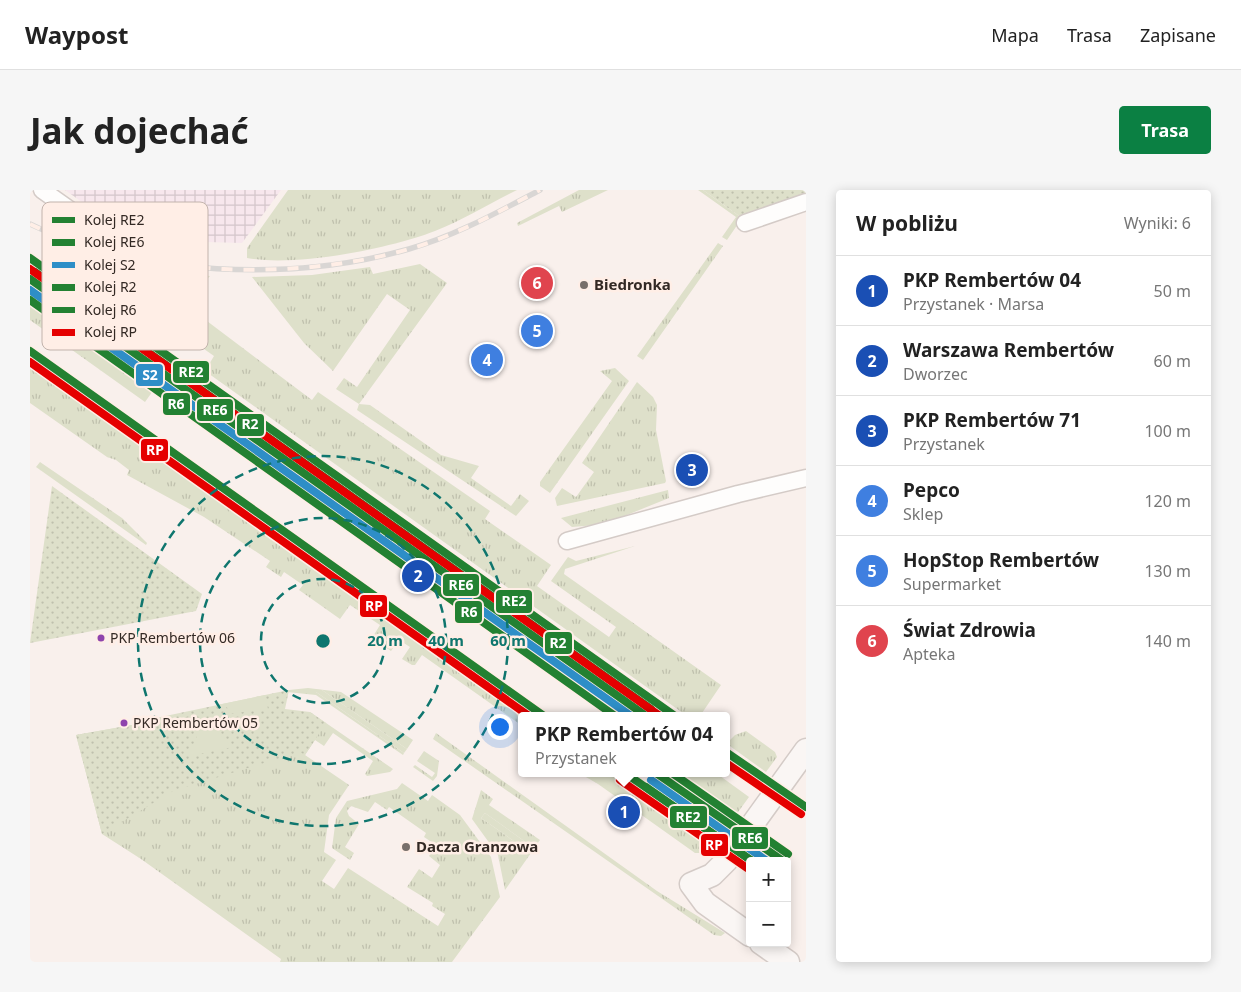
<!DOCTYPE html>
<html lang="pl">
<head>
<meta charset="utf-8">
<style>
  :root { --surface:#fff; --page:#f6f6f6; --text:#222; --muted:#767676; --line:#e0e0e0; --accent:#0b8043 }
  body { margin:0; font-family:"Noto Sans",sans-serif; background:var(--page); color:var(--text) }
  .controls { position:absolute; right:15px; bottom:15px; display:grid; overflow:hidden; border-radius:5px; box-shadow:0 2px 12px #0003 }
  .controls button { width:45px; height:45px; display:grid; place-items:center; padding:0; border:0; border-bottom:1px solid var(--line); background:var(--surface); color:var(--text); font:25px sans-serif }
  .you { position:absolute; left:469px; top:536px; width:18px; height:18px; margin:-12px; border:4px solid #fff; border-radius:50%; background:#1a73e8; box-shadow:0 0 0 8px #1a73e833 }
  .badge { display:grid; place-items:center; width:32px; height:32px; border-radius:50%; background:var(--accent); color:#fff; font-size:16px; font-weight:700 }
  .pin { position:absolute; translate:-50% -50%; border:2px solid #fff; box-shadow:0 1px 5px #0006 }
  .popup { position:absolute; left:488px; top:522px; width:212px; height:65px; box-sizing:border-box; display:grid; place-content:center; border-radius:5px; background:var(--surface); filter:drop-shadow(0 1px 4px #0005); font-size:16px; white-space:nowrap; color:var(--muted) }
  .popup b { font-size:19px; color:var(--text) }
  .popup::after { content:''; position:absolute; left:50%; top:100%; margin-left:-10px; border:10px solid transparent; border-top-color:var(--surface) }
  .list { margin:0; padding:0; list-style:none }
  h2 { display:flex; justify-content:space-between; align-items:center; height:65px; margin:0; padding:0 20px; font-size:21px }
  h2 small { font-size:16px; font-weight:400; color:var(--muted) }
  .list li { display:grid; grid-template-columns:32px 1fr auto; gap:15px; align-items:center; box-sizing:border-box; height:70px; padding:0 20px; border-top:1px solid var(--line) }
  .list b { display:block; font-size:19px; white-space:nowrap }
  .list p { margin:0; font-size:16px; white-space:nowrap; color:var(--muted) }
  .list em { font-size:16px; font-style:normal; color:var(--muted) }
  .map { position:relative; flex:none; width:776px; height:772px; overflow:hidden; border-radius:5px }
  header { display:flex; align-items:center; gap:30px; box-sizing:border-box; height:70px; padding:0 25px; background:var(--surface); border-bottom:1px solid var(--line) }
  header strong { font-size:24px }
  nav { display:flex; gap:28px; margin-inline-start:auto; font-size:18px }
  .intro { display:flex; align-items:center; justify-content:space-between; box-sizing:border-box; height:120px; padding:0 30px }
  h1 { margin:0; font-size:35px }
  .button { padding:12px 22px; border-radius:5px; background:var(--accent); color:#fff; font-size:18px; font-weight:700 }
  main { display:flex; gap:30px; padding:0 30px }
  aside { flex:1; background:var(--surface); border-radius:5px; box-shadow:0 2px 12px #0003 }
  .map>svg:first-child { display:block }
</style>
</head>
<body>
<header>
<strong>Waypost</strong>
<nav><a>Mapa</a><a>Trasa</a><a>Zapisane</a></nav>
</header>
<div class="intro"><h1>Jak dojechać</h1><a class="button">Trasa</a></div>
<main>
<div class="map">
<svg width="776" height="772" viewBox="0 0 776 772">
  <defs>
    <pattern id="industrial-grid" width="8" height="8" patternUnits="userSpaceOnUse" patternTransform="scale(1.25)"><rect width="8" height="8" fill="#f7e7ed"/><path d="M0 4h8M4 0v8" fill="none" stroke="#d4c6cb"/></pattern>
    <pattern id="grass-tufts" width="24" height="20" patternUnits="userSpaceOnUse" patternTransform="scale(1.25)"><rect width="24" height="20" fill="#dee0ca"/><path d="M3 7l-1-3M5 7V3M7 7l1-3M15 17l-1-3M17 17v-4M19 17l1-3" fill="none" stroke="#bfc0ad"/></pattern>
    <pattern id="park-dots" width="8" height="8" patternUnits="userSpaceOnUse" patternTransform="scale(1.25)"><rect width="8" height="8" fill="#dee0ca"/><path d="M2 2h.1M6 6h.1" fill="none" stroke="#bfc0ad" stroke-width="1.8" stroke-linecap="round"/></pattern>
  </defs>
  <rect width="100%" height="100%" fill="#f9f0ec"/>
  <path fill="url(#industrial-grid)" d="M35 0H251L212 53 105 50Z"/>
  <path fill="url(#grass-tufts)" d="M258 0H487C460 13 433 30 405 41 359 59 265 77 217 68V58Z
    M549 0H578L532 22 529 16 488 36 487 33Z
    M668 0H673L712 28 697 50 692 47 706 27Z
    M688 53 693 56 613 170 607 166Z
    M33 56C81 72 129 83 180 86L167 100 165 122 282 210 288 202 460 321 455 329 521 375 507 396 579 447 586 437 521 391 538 367 546 371 605 356 535 379 534 384 691 495 670 526H657L175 181 184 166 32 59Z
    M390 74 417 93 329 214 340 215 411 265 449 276 441 288 481 316 490 304 499 311 486 326 327 220 329 214 306 199 314 188 327 197 380 120 357 104 303 181 274 153 222 87 282 85 340 77 343 84Z
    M0 99 130 191 115 212 0 130Z
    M0 169 504 526H492L491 535 392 465 385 475H382L372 469 380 457 369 450 361 461 342 448 350 435 320 415 310 429 269 400 273 395 254 382 251 387 236 377 240 371 174 327 97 285 99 280 86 270 77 267 0 213Z
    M585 178 599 191 520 303 510 296V292L582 191 570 181Z
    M607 192 623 207 627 215 626 240 636 291 635 293 527 316 525 308 532 298 546 307 564 282 552 273Z
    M10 272 92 328 117 353 116 355 6 277Z
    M638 300 639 308 592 327 566 335 542 337 531 328Z
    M278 498 311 502 383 550 377 559 292 500 271 502H286L374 563 373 565 286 505 257 502 259 500Z
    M280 522 363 579 360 582 337 586 335 584 343 571 303 543 294 556 285 550 275 565 319 595 299 625 294 662 306 670 292 691 304 699 318 678 408 736 415 724 402 716 403 713 377 697 389 679 402 688 410 675 399 666 406 655 394 647 396 643 359 617 357 620 345 612 338 622 321 616 317 621 319 626 329 634 315 657 324 663 320 670 302 658 306 628 317 611 367 599 372 593 398 611 402 605 430 625 461 667 470 707 422 772H250L251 769 111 669 72 644 46 545 102 535V533Z
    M716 541 745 562 747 567 736 582 697 554V548L700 550 705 545Z
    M406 543 627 701 695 743 691 746 684 745 403 549Z
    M394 561 409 571 407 586 403 591 383 577 385 575 402 587 405 583 387 571Z
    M549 583H585L685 654 672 663H665L568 594Z
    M637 583H686L719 607 703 629Z
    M451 600 463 609 459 615 510 650 504 658 455 623 451 628 501 663 475 700 468 665 442 629Z"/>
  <path fill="url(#park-dots)" d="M673 0H776V5L712 28Z
    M22 296 172 404 166 421 0 453Z
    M259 500 255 519 280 522 296 533 275 565 270 562 143 601 72 644 46 545 102 535V533Z"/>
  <path fill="#dee0ca" d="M271 499 292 500 377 559 374 563 286 502H271Z
    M235 505 238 519 198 524 197 517 188 518 187 515Z
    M183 538 203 557 159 566 169 541Z
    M455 623 504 658 501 663 451 628Z"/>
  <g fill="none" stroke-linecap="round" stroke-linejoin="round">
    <defs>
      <path id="minor" d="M12 0 53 29
        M715 33 776 12
        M537 351 708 304 776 288"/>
      <path id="secondary" d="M720 745 675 713 661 694 682 685 696 671 776 560
        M731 753 758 772"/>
    </defs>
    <use href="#minor" stroke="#d4cbc7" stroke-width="19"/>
    <use href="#secondary" stroke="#d4cbc7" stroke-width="25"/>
    <use href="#minor" stroke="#fefdfc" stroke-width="16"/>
    <use href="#secondary" stroke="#faf6f4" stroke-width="22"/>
    <defs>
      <path id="rail" d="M0 34C108 87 264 92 379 59 425 46 468 22 510 0"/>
    </defs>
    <use href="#rail" stroke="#d9d6d4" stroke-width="5.5"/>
    <use href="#rail" stroke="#ffeee6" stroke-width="4" stroke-dasharray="11" stroke-linecap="butt"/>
    <defs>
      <path id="rail-1" d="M0 68 645 526
        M0 161 514 526
        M696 562 776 617
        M595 583 722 671"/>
      <path id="rail-2" d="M0 89 616 526
        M626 583 753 671"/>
      <path id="rail-3" d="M0 100 601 526
        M621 590 737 671"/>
      <path id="rail-4" d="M5 82 621 519
        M642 583 758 664"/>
      <path id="rail-5" d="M0 110 585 526
        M616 597 722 671"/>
      <path id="rail-6" d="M0 79 630 526
        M0 172 499 526
        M696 573 771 624
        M590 590 717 678"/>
    </defs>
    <use href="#rail-1" stroke="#ffeee6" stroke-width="11"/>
    <use href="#rail-2" stroke="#ffeee6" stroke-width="11"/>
    <use href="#rail-3" stroke="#ffeee6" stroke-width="11"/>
    <use href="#rail-4" stroke="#ffeee6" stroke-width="11"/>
    <use href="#rail-5" stroke="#ffeee6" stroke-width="11"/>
    <use href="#rail-6" stroke="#ffeee6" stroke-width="11"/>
    <use href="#rail-1" stroke="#238132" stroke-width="8"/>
    <use href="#rail-2" stroke="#238132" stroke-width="8"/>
    <use href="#rail-3" stroke="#2e8ec7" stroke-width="8"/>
    <use href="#rail-4" stroke="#238132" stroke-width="8"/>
    <use href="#rail-5" stroke="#238132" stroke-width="8"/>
    <use href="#rail-6" stroke="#e50000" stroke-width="8"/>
  </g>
  <g fill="none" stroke="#0f766e" stroke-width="2.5" stroke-dasharray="9 6">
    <circle cx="293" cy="451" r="62"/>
    <circle cx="293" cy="451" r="123"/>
    <circle cx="293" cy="451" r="185"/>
  </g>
  <g fill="#786f6a" stroke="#ffeee6" stroke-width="2">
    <circle cx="554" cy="95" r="5"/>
    <circle cx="376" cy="657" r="5"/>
  </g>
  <g fill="#8e44ad" stroke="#ffeee6" stroke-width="2">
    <circle cx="71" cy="448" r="4.5"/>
    <circle cx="94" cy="533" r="4.5"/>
  </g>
  <g text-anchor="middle" stroke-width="5" stroke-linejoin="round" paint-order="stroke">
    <g font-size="14" fill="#332924" stroke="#ffeee6" text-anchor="start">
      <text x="80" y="453">PKP Rembertów 06</text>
      <text x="103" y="538">PKP Rembertów 05</text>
    </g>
    <g font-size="15" font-weight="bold" fill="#332924" stroke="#ffeee6" text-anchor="start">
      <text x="564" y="100">Biedronka</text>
      <text x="386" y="662">Dacza Granzowa</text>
    </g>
  </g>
  <rect x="12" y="12" width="166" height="148" rx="8" fill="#ffeee6" stroke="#c2b3ac" stroke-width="1"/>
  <rect x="22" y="27" width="23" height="6" fill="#238132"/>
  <rect x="22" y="49" width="23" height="7" fill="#238132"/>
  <rect x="22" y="72" width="23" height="6" fill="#2e8ec7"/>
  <rect x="22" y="94" width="23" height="7" fill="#238132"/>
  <rect x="22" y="117" width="23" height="6" fill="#238132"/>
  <rect x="22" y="139" width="23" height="7" fill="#e50000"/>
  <g font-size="14" fill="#332924">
    <text x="54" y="35">Kolej RE2</text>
    <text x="54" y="57">Kolej RE6</text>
    <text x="54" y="80">Kolej S2</text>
    <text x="54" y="102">Kolej R2</text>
    <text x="54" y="125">Kolej R6</text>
    <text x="54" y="147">Kolej RP</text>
  </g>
  <circle cx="293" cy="451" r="8" fill="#0f766e" stroke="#ffeee6" stroke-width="2.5"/>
  <g font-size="15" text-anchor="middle" font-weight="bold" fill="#0f766e" stroke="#ffeee6" stroke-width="5" stroke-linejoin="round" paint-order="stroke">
    <text x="355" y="456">20 m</text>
    <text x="416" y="456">40 m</text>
    <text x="478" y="456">60 m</text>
  </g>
  <g stroke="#ffeee6" stroke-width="2">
    <rect x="142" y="170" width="38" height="24" rx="5" fill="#238132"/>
    <rect x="105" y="173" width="29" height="24" rx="5" fill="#2e8ec7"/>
    <rect x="132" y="202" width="29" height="24" rx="5" fill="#238132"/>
    <rect x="166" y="208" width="38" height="24" rx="5" fill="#238132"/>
    <rect x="206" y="223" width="29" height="24" rx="5" fill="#238132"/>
    <rect x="110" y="248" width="29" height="24" rx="5" fill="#e50000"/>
    <rect x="412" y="383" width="38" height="24" rx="5" fill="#238132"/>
    <rect x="465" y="399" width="38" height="25" rx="5" fill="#238132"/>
    <rect x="329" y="404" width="29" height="24" rx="5" fill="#e50000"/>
    <rect x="424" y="410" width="29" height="24" rx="5" fill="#238132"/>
    <rect x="514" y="441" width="29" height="24" rx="5" fill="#238132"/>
    <rect x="639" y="615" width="39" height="24" rx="5" fill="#238132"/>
    <rect x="701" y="636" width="38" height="24" rx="5" fill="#238132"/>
    <rect x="670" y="643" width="29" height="24" rx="5" fill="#e50000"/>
  </g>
  <g font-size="14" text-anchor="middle" font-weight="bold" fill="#fff">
    <text x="161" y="187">RE2</text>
    <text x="120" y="190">S2</text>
    <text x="146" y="219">R6</text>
    <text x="185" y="225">RE6</text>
    <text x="220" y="239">R2</text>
    <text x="125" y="265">RP</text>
    <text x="431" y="400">RE6</text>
    <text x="484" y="416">RE2</text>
    <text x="344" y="421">RP</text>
    <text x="439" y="427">R6</text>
    <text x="528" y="458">R2</text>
    <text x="658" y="632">RE2</text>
    <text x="720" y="653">RE6</text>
    <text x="684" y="660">RP</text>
  </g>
</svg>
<div class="controls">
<button>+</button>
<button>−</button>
</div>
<div class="you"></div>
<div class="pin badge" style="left:594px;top:622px;background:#1a4fb4">1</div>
<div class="popup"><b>PKP Rembertów 04</b>Przystanek</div>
<div class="pin badge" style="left:388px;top:386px;background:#1a4fb4">2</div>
<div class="pin badge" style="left:662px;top:280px;background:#1a4fb4">3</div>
<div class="pin badge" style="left:457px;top:170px;background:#3f7fe0">4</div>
<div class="pin badge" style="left:507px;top:141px;background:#3f7fe0">5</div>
<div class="pin badge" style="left:507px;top:93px;background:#e0444e">6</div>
</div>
<aside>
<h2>W pobliżu<small>Wyniki: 6</small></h2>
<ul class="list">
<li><span class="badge" style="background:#1a4fb4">1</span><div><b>PKP Rembertów 04</b><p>Przystanek · Marsa</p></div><em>50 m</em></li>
<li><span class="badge" style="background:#1a4fb4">2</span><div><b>Warszawa Rembertów</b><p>Dworzec</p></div><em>60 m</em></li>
<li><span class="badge" style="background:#1a4fb4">3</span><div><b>PKP Rembertów 71</b><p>Przystanek</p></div><em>100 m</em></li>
<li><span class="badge" style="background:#3f7fe0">4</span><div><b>Pepco</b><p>Sklep</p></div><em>120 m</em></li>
<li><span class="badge" style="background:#3f7fe0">5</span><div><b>HopStop Rembertów</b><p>Supermarket</p></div><em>130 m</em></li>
<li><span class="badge" style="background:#e0444e">6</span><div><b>Świat Zdrowia</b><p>Apteka</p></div><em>140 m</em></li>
</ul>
</aside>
</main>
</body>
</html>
